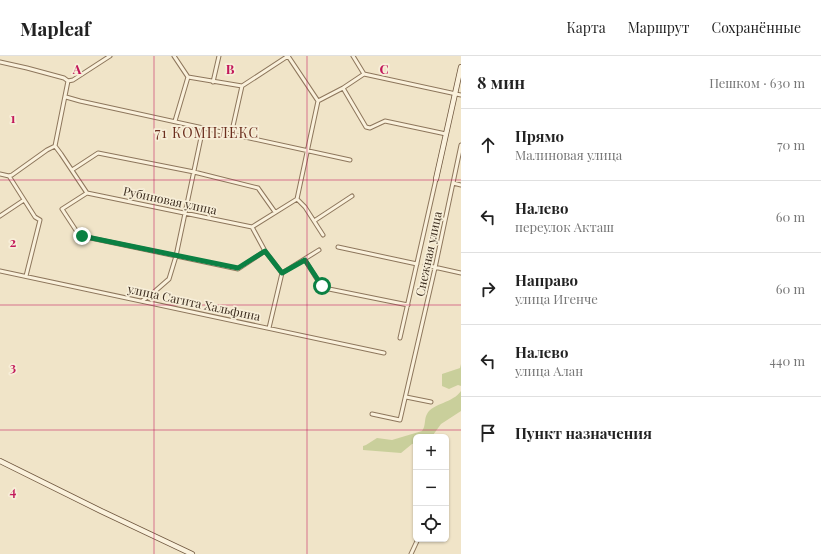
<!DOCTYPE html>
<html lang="ru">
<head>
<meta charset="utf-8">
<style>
  :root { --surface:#fff; --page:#f2f2f2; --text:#222; --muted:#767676; --line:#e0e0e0 }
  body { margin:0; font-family:"Playfair Display",serif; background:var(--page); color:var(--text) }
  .controls { position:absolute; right:12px; bottom:12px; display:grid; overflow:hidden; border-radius:6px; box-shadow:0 1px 3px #0004 }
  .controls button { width:36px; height:36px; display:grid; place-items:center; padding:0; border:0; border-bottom:1px solid var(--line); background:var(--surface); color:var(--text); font:20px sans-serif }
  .stop { position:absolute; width:12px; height:12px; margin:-9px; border:3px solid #0b8043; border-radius:50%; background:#fff }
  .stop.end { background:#0b8043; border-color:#fff; box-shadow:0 1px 4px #0008 }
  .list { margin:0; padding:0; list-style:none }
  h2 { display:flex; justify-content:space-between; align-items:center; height:52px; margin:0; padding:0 16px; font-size:17px }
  h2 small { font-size:13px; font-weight:400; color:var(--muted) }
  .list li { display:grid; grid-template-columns:26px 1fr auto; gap:12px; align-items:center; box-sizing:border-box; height:72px; padding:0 16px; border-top:1px solid var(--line) }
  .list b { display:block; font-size:15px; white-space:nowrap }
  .list p { margin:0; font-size:13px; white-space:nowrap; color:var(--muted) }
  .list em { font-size:13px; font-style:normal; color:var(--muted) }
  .icon { flex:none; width:22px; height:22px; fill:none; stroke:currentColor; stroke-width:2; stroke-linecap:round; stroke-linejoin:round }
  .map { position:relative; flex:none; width:461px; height:498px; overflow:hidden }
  header { display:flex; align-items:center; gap:24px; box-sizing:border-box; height:56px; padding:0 20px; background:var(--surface); border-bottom:1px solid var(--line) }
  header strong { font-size:19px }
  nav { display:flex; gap:22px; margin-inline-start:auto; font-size:14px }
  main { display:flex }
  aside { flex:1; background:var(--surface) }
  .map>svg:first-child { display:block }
</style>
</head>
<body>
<header>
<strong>Mapleaf</strong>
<nav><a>Карта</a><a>Маршрут</a><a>Сохранённые</a></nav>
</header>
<main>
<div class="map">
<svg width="461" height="498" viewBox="0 0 461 498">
  <rect width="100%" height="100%" fill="#f0e4c8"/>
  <path fill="#c9cf9b" d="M461 308V330L458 329 449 333 442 330V318L460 312Z
    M461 335V355L441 368 433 379 429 381H416V387L412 388 401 397 363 394V390L366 389 377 382 392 384 422 375C426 370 424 363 427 358 433 347 453 347 461 335Z"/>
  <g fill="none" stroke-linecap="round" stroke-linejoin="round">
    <defs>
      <path id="street" d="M174 0 188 21
        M288 0 318 45 343 32 364 18
        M353 0 364 18 461 39
        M0 6 27 12 64 22 68 25
        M188 21 242 30
        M68 25 73 24 110 0
        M213 26 219 0
        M242 30 288 0
        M343 32 366 71 370 72 385 65 446 78
        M66 41 80 45 350 104
        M175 65 188 21
        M231 79 242 30
        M55 90 61 98 87 137 252 171 297 143
        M55 90 68 25
        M72 114 98 97 194 116 258 132 275 156
        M0 118 9 120 12 119 47 94 55 90
        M9 120 35 161 40 164 26 220
        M453 127 461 129
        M87 137 62 153 79 179 81 180 238 213 265 195
        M297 143 318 45
        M297 143 305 151 323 179
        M0 160 24 144
        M314 165 352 140
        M252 171 265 195 282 217
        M338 191 417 208
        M305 204 320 228 324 232 408 249
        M425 209 461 217
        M0 215 384 297
        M282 217 319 194
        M142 245 153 237 169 223 176 200 203 72
        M269 272 282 217
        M400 282 436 123
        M406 341 431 346
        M372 358 400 364 435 212 461 89
        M411 498 418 483"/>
      <path id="secondary" d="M436 123 461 11
        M0 405 101 455 192 498"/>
    </defs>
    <use href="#street" stroke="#8d765c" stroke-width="5"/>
    <use href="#secondary" stroke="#6f573f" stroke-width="6"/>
    <use href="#street" stroke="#faf1dc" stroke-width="3"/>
    <use href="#secondary" stroke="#faf1dc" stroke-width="4.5"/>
  </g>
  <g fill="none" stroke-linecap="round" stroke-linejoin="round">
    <path stroke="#0b8043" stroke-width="5" d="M82 180 238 212 265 195 282 217 305 204 322 230"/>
  </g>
  <path fill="none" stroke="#c2185b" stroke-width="1" stroke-opacity="0.55" d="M154 0V498M307 0V498M0 124H461M0 249H461M0 374H461"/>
  <g text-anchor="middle" stroke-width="3.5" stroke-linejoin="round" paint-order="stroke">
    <g font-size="12" fill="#3d2e20" stroke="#f7eed8">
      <text transform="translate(170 145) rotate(12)" y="4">Рубиновая улица</text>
      <text transform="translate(429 198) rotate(-78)" y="4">Снежная улица</text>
      <text transform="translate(194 247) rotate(12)" y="4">улица Сагита Хальфина</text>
    </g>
    <g font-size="14" letter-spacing="1" fill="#6b2e1e" stroke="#f7eed8">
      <text x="207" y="82">71 КОМПЛЕКС</text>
    </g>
  </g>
  <g font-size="13" text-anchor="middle" font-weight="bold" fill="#c2185b" stroke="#f7eed8" stroke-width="3.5" stroke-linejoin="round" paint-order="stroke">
    <text x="77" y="18">A</text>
    <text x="230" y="18">B</text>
    <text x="384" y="18">C</text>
    <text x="13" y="67">1</text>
    <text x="13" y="191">2</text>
    <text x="13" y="316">3</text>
    <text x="13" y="440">4</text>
  </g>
</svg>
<div class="controls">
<button>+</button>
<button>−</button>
<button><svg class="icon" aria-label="locate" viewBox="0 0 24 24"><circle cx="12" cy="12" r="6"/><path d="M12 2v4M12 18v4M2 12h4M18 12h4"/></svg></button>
</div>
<div class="stop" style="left:322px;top:230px"></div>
<div class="stop end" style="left:82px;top:180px"></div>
</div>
<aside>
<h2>8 мин<small>Пешком · 630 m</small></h2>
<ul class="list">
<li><svg class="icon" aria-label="ahead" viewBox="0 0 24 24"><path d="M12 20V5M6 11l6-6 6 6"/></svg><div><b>Прямо</b><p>Малиновая улица</p></div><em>70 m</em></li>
<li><svg class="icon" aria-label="left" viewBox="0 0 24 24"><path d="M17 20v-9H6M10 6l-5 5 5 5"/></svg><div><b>Налево</b><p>переулок Акташ</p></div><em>60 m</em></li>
<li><svg class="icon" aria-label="right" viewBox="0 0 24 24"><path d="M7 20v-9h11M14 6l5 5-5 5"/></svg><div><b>Направо</b><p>улица Игенче</p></div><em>60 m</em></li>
<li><svg class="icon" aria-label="left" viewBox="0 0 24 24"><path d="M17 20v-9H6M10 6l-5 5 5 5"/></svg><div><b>Налево</b><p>улица Алан</p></div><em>440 m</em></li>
<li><svg class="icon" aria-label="arrive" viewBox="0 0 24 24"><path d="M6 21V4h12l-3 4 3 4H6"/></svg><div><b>Пункт назначения</b></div></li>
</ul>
</aside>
</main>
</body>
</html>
